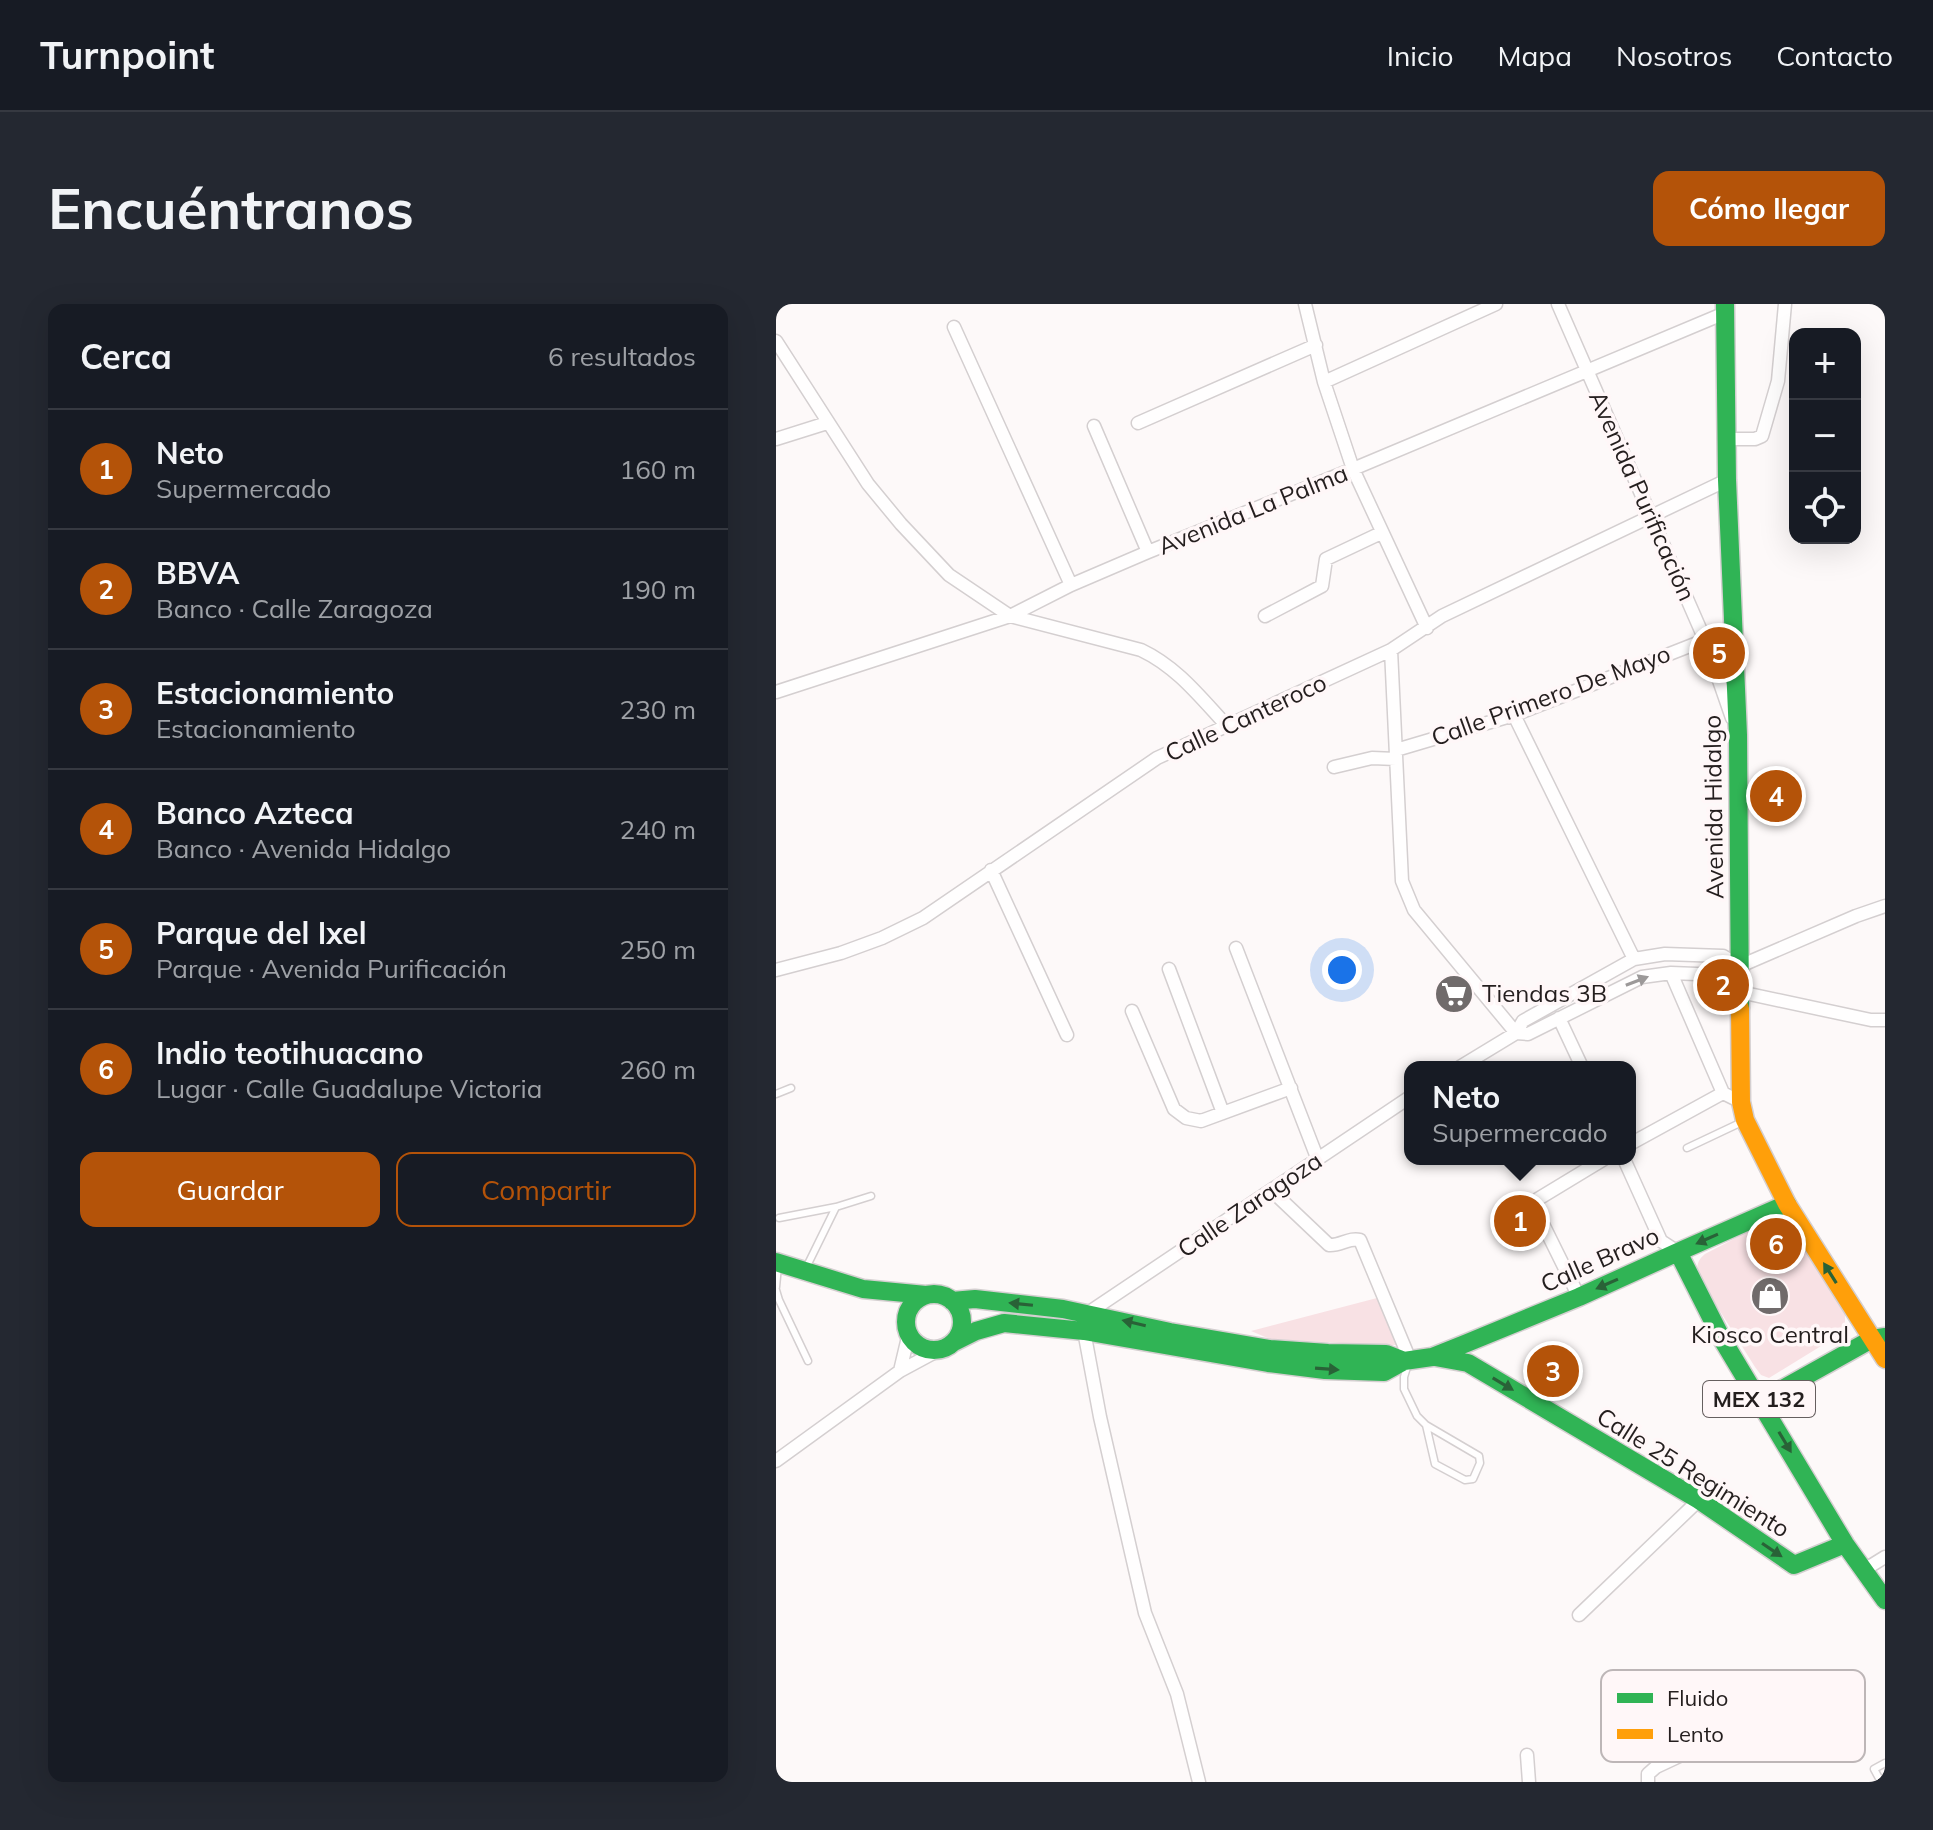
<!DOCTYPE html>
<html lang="es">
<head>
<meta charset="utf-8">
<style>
  :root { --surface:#171b24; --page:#242831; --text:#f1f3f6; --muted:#9ea1a6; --line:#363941; --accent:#b45309 }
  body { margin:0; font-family:Mulish,sans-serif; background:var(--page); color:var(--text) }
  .controls { position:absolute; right:24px; top:24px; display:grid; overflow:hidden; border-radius:16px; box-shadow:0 8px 32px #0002 }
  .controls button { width:72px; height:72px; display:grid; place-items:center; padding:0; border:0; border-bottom:2px solid var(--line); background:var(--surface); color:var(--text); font:40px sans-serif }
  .you { position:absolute; left:566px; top:666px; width:28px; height:28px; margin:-20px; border:6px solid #fff; border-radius:50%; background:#1a73e8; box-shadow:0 0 0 12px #1a73e833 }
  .badge { display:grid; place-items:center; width:52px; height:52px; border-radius:50%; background:var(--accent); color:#fff; font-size:26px; font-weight:700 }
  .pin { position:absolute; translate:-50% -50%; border:4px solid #fff; box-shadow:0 2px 8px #0006 }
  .popup { position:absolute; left:628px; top:757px; width:232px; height:104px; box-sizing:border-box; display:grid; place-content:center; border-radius:16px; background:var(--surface); filter:drop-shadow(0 2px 6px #0005); font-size:26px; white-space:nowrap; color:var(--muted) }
  .popup b { font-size:30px; color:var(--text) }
  .popup::after { content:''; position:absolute; left:50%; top:100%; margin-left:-16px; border:16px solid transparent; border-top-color:var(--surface) }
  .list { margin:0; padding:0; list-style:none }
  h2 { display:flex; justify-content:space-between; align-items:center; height:104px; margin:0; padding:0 32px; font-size:34px }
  h2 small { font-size:26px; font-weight:400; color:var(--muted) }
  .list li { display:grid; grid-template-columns:52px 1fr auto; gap:24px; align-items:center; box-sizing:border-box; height:120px; padding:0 32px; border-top:2px solid var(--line) }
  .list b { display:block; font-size:30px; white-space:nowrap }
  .list p { margin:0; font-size:26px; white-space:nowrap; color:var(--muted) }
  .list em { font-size:26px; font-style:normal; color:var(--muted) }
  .actions { display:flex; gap:16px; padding:24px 32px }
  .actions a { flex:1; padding:18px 0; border:2px solid var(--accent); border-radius:16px; text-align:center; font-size:28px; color:var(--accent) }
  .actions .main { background:var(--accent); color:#fff }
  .icon { flex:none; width:44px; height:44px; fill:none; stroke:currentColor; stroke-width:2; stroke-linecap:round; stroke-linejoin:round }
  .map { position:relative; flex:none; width:1109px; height:1478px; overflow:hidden; border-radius:16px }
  header { display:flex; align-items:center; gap:48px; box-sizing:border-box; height:112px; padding:0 40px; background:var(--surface); border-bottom:2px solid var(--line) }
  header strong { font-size:38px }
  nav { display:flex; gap:44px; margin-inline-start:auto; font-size:28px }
  .intro { display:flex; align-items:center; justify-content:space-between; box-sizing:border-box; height:192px; padding:0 48px }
  h1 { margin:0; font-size:56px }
  .button { padding:20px 36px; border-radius:16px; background:var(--accent); color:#fff; font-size:28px; font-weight:700 }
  main { display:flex; gap:48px; padding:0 48px }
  aside { flex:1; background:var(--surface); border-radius:16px; box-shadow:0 8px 32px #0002 }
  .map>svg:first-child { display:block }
</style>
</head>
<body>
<header>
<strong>Turnpoint</strong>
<nav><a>Inicio</a><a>Mapa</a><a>Nosotros</a><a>Contacto</a></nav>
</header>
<div class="intro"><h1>Encuéntranos</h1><a class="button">Cómo llegar</a></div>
<main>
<aside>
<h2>Cerca<small>6 resultados</small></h2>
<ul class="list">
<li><span class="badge">1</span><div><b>Neto</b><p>Supermercado</p></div><em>160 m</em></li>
<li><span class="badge">2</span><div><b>BBVA</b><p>Banco · Calle Zaragoza</p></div><em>190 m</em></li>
<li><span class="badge">3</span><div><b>Estacionamiento</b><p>Estacionamiento</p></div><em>230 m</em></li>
<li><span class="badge">4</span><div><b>Banco Azteca</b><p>Banco · Avenida Hidalgo</p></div><em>240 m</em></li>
<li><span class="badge">5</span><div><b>Parque del Ixel</b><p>Parque · Avenida Purificación</p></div><em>250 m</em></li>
<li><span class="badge">6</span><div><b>Indio teotihuacano</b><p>Lugar · Calle Guadalupe Victoria</p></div><em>260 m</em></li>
</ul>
<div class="actions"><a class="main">Guardar</a><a>Compartir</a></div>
</aside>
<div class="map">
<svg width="1109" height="1478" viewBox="0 0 1109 1478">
  <rect width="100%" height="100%" fill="#fdf9f9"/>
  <path fill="#f8e1e4" d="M999 915 1013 923 1020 932 1069 1010V1020L1063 1031 993 1074 985 1071 979 1063 925 977C920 966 919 958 929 950L992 917Z
    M601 994 621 1041H599L494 1035 475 1027Z"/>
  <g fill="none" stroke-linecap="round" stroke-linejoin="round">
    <defs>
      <path id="lane" d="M0 790 15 784
        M911 844 966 818
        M3 914 60 903
        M30 964 60 903 95 892
        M0 983 2 962
        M0 986 3 996 32 1057
        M632 1060 628 1073V1085L641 1112 650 1121 659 1160 689 1176 697 1175 704 1159 703 1152 650 1121
        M1105 1478 1098 1465 1109 1459"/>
      <path id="street" d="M529 0 548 78 577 165 651 324
        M782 0 929 336 956 414
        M178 23 295 281
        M0 37 92 180 125 220 173 271 234 312 365 346C401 363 424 393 451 422
        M548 78 720 0
        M362 119 540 41
        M318 122 372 248
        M0 135 51 119
        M951 135H979L986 132 1002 77 1009 0
        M489 312 546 282 550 255 605 229
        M615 346 626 577 638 606 740 729
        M0 388 234 312 295 281 372 248 577 165 949 9
        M738 411 858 655
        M620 446 738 411 929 336
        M558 463 596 454 620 455
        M215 566 291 731
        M460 644 542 856
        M393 665 447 809
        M0 666 65 649 106 634 147 614 381 454 615 346 666 312 951 176
        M895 669 947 789 965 798
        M964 688 1095 716H1109
        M356 707 398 805 410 814 425 817 515 784
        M783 714 806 763
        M740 729 752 730 866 673 895 669 946 671 964 662 1080 612 1109 602
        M684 763 740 729 747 717 858 655 889 650 947 652 964 662
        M854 840 947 789
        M848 855 885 937 902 948
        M495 886 553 941C564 942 574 933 584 936L634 1056
        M803 993 758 902 762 895 828 855
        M124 1067 133 1029
        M0 1157 124 1067 163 1046
        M1088 1266 1109 1253
        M803 1311 923 1196
        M751 1451 753 1478
        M423 1478 401 1390 369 1309 324 1113 308 1027 312 1009 634 793
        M872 1478V1470L880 1463 944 1433"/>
      <path id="fast" d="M949 0 951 176 962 431 964 704
        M1011 900 902 948 946 1035 1069 1240 1109 1296
        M0 958 87 985 150 991
        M130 1018a28 28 0 1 1 56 0a28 28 0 1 1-56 0Z
        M176 997 199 995 287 1005 394 1028 494 1045 552 1049 610 1050 628 1057
        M178 1038 200 1027 228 1019 308 1027 492 1059 549 1066 608 1068 628 1057 656 1053 691 1039 803 993 902 948
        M659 1053 692 1059 923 1196 1018 1261 1069 1240
        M985 1097 1096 1035 1109 1033"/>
      <path id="slow" d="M964 704 965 798 969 816 1011 900 1109 1055"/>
    </defs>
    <use href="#lane" stroke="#d4cfd0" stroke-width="9"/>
    <use href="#street" stroke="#d4cfd0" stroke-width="15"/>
    <use href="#fast" stroke="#d4cfd0" stroke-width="21"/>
    <use href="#slow" stroke="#d4cfd0" stroke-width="21"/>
    <use href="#lane" stroke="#fffefe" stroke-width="6"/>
    <use href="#street" stroke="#fffefe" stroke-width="12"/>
    <use href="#fast" stroke="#30b455" stroke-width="18"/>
    <use href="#slow" stroke="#ff9f0a" stroke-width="18"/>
  </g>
  <defs><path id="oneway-solid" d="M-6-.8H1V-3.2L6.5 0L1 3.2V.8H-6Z" transform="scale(2)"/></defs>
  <use fill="#9c9999" href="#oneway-solid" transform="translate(861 677) rotate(-21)"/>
  <g fill="#296237">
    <use href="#oneway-solid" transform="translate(931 935) rotate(156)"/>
    <use href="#oneway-solid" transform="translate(1054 969) rotate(-122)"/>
    <use href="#oneway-solid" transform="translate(831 980) rotate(156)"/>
    <use href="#oneway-solid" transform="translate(245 1000) rotate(-174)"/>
    <use href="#oneway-solid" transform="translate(358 1019) rotate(-167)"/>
    <use href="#oneway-solid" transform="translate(551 1065) rotate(4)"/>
    <use href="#oneway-solid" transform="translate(727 1080) rotate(31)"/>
    <use href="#oneway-solid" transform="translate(1009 1138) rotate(59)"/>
    <use href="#oneway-solid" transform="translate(996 1246) rotate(34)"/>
  </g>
  <defs>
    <symbol id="supermarket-disc" viewBox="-11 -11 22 22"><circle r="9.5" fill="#706b6b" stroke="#fff7f8"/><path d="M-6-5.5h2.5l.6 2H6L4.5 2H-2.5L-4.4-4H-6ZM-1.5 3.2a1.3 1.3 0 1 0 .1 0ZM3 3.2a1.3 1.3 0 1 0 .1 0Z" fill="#fff"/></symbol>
    <symbol id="shop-disc" viewBox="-11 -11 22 22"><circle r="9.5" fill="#706b6b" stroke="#fff7f8"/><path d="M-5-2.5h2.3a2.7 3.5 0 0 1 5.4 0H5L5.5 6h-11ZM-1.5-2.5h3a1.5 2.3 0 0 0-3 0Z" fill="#fff"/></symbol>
  </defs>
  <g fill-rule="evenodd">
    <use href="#supermarket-disc" x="656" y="668" width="44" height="44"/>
    <use href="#shop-disc" x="972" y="970" width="44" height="44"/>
  </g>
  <g text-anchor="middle" stroke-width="7" stroke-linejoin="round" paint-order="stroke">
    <rect fill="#fff7f8" stroke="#665f5f" stroke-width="2" x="927" y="1077" width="112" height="36" rx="6"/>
    <g font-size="22" font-weight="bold" fill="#241e1e">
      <text x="983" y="1103">MEX 132</text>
    </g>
    <g font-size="24" fill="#241e1e" stroke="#fff7f8">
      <text transform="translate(866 192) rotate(66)" y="8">Avenida Purificación</text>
      <text transform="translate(477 206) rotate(-22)" y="8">Avenida La Palma</text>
      <text transform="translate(775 392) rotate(-20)" y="8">Calle Primero De Mayo</text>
      <text transform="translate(470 414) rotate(-25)" y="8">Calle Canteroco</text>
      <text transform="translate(938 503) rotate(-91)" y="8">Avenida Hidalgo</text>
      <text transform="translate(474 901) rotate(-34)" y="8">Calle Zaragoza</text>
      <text transform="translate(824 956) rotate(-24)" y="8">Calle Bravo</text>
      <text transform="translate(917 1169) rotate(32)" y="8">Calle 25 Regimiento</text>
    </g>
    <g font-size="24" fill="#241e1e" stroke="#fff7f8" text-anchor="start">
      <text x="706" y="698">Tiendas 3B</text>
      <text x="994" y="1039" text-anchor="middle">Kiosco Central</text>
    </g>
  </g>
  <rect x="825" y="1366" width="264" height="92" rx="12" fill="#fff7f8" stroke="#bdb6b7" stroke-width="2"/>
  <rect x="841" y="1389" width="36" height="10" fill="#30b455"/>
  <rect x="841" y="1425" width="36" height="10" fill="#ff9f0a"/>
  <g font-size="22" fill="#241e1e">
    <text x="891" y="1402">Fluido</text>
    <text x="891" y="1438">Lento</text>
  </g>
</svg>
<div class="controls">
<button>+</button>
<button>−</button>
<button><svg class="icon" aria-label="locate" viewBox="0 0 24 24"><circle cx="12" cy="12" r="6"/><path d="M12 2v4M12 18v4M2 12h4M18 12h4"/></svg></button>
</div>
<div class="you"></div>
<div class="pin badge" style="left:744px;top:917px">1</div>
<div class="popup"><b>Neto</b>Supermercado</div>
<div class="pin badge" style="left:947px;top:681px">2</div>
<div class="pin badge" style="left:777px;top:1067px">3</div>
<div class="pin badge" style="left:1000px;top:492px">4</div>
<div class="pin badge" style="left:943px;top:349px">5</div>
<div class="pin badge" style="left:1000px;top:940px">6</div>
</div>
</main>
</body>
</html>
